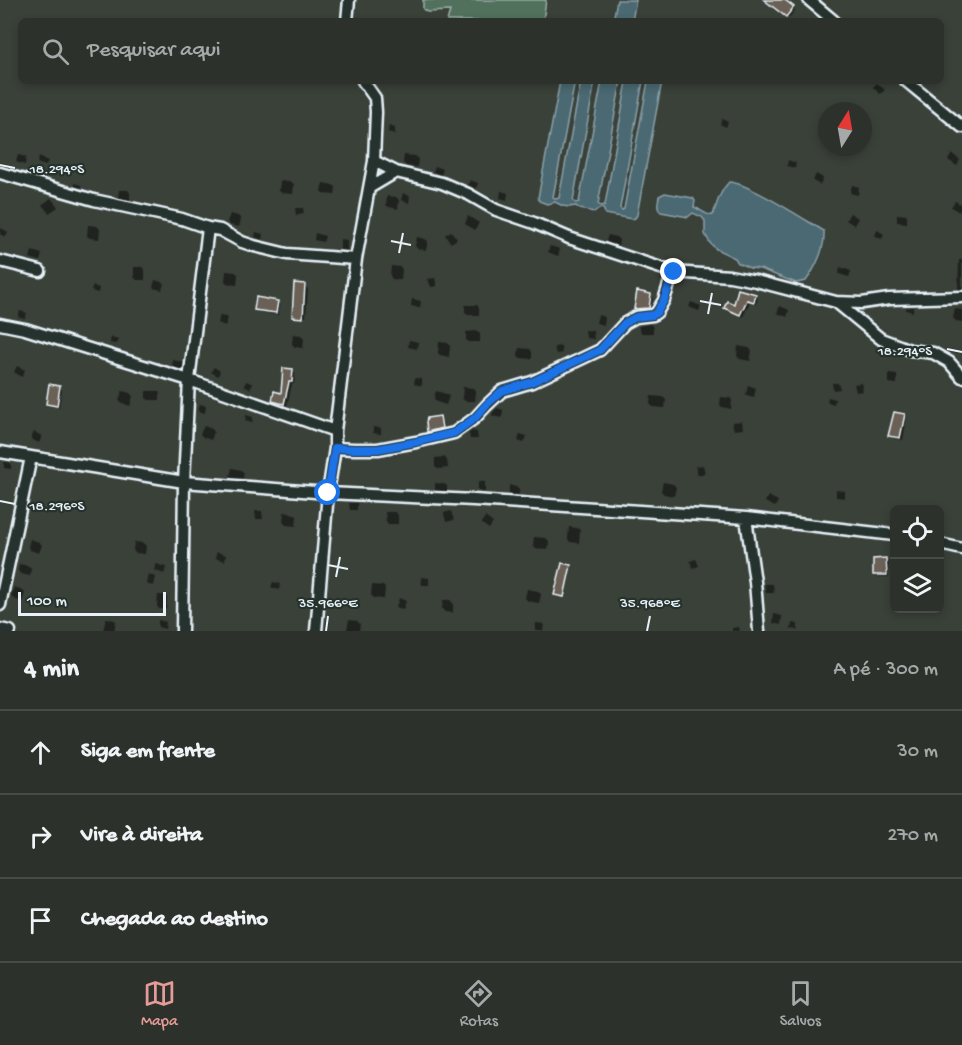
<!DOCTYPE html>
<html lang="pt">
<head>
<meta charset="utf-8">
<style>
  :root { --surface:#2c312b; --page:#383d37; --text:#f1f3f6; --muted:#a6a9a9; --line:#484c47; --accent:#e69b98 }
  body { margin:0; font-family:"Gochi Hand",sans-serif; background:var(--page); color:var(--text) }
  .controls { position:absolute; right:18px; bottom:18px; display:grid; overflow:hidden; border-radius:9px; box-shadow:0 3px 9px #0003 }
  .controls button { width:54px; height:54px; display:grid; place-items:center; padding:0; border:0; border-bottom:2px solid var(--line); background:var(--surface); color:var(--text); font:30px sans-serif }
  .compass { position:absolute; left:818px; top:102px; width:54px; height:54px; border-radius:50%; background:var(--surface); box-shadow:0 3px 9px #0003; rotate:11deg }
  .scale { position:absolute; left:18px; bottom:15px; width:148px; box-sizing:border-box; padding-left:6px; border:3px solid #e8f1f8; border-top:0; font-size:16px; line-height:21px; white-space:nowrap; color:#e8f1f8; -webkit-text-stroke:4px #26332d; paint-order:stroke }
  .stop { position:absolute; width:18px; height:18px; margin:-14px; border:4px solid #1a73e8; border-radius:50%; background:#fff }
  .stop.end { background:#1a73e8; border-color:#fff; box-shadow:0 2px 6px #0008 }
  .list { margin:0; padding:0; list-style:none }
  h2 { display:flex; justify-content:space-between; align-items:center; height:78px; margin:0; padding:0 24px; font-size:26px }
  h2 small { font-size:20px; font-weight:400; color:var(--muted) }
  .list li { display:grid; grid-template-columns:39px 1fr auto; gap:18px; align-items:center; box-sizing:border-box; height:84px; padding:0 24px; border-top:2px solid var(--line) }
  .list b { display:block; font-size:22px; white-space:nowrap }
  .list em { font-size:20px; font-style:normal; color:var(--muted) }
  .icon { flex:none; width:33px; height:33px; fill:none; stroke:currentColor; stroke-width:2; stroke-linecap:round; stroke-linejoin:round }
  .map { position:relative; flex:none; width:962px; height:631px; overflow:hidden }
  .search { position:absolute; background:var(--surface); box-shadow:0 3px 9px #0003; left:18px; right:18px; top:18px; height:66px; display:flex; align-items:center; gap:15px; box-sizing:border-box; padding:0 21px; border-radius:9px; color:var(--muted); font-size:22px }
  .sheet { height:330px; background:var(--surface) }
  nav { display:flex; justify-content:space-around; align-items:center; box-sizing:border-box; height:84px; border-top:2px solid var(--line); background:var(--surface); font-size:16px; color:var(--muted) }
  nav a { display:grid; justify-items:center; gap:3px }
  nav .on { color:var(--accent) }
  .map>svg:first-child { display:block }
</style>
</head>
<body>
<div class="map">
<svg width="962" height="631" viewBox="0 0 962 631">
  <rect width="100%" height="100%" fill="#3a4139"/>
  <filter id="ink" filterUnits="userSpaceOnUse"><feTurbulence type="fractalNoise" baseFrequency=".0167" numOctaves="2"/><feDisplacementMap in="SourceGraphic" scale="12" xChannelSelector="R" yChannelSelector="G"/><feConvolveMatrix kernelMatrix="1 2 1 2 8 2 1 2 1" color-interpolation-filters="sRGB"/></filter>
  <g filter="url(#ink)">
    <path fill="#51715b" stroke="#9cb1aa" stroke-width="1.5" d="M423 0H546L543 21H447L450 11 427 12 423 9Z"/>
    <path fill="#4c6972" stroke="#8a9fa8" stroke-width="1.5" d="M617 0H636L632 21H613Z
      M560 81H575L553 197 556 199 559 198 581 81H595L573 201 576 203 579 202 602 81H621L598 204 601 206 605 205 627 81H643L620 208 622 210 624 209 648 81H662L637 215 635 218 632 219 605 214 604 210 601 208 594 212 580 209 576 206 569 207 563 206 555 202 547 204 539 201 538 198Z
      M729 182C747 182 805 220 824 231 825 248 816 267 806 281L796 283 760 269 750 268 738 263 735 258 716 249 710 243 705 234V221L702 217 693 213 688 217 661 212C656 208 658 202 659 196L665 193 693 198 695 201 694 207C700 209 708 217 713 215 717 203 720 191 729 182Z"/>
    <path fill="#0007" d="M765 0H776L786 3 795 10 789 18Z
      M877 83 885 90 880 94 873 87Z
      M722 119 728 122 726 127 720 124Z
      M389 126 395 128V134L388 132Z
      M952 154 960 160 957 166 948 160Z
      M18 155 26 157 25 165 16 162Z
      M404 155 415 156 418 159 417 167 406 166 403 163Z
      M39 157 48 161 46 166 37 163Z
      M788 160 796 163 795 168 787 166Z
      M435 166 443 169 441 175 433 172Z
      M816 174 823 178 820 185 813 181Z
      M470 180 478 183 476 189 468 185Z
      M280 181 291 182 294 184 293 194 282 193 279 191Z
      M74 183 81 185V188L75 186Z
      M323 183 333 185 336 187 335 195 324 194 321 191Z
      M852 185 859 187 858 195 850 193Z
      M119 190H128L130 193V201L121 200 118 197Z
      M501 191 508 193 507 200 500 198Z
      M403 193 410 196 409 203 401 200Z
      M387 196 396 197 399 200 398 209 389 207 386 205Z
      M51 198 58 207 49 213 42 205Z
      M955 201 962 205 959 212 951 207Z
      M295 208H303L304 214 296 215Z
      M850 213 858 218 854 225 846 220Z
      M230 214 238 216 241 219 239 227 230 225 227 222Z
      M897 214 907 215V223L897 222Z
      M468 216 479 223 475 230 465 224Z
      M88 225 97 226 100 229 99 239 90 238 87 236Z
      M1 228 8 232 5 237 0 234Z
      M877 230 884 234 882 239 875 236Z
      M451 231 457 239 451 243 445 235Z
      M256 232 263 234 262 240 255 237Z
      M315 233 325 236 323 242 314 240Z
      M608 235 616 237 619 240 618 247 609 244 606 241Z
      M417 237 425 239 428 241 426 250 418 249 415 246Z
      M340 239 347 240V251L340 250Z
      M550 246 560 249 558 256 548 252Z
      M32 251 42 254 40 261 30 258Z
      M959 260H962V291L958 289Z
      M391 266 400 267 402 269 401 280 392 279 390 276Z
      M134 267H142L145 270V280H137L134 277Z
      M840 267 851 271 849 277 839 274Z
      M226 271 235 272 238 274 237 285 228 284 225 281Z
      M435 278 437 286 431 287 428 279Z
      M155 280 164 283 162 290 153 288Z
      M93 286 99 288 98 293 91 291Z
      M305 286 308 289 306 317 294 316V317H293Z
      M650 295 653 298 651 310 639 311 636 308Z
      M755 295 758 298 756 304 750 302 743 317 728 311 725 308 735 306Z
      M412 299 421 301 420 308 411 306Z
      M277 302 280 305 278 315 258 312 255 309Z
      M691 302 701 306 699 311 689 307Z
      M465 305H477L479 308V315H468L465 312Z
      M780 306 789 310 787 317 777 313Z
      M913 307V312L906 310V308Z
      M955 309 962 310V322L956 321 953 318Z
      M20 311 27 313 25 319 18 317Z
      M220 315 228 318 225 326 218 323Z
      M598 315 605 317 604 325 596 323Z
      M650 324 653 327V333H642L639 330V326Z
      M585 330 593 331 594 339 586 338Z
      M477 331 480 334V342H469L466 340V332Z
      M293 334 301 335 304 338 303 348 295 347 292 344Z
      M111 337 118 339 117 344 110 343Z
      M409 340 418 342 417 349 408 347Z
      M439 342 448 343 450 346 449 357 440 355 438 353Z
      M561 346 562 353 556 354 554 347Z
      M738 346 749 348 752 351 750 361 740 359 737 356Z
      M519 348 530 349 532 352V359L521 358 518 356Z
      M173 360 183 362 186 365 185 372 174 369 172 366Z
      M17 366 25 370 22 377 14 372Z
      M214 367 220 371 218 376 211 372Z
      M292 370 295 373 294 384H292L287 406 276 403 273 400 283 395Z
      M889 374 897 375V384L889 383Z
      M415 378 422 379V386L414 384Z
      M246 381 253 384 250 389 244 386Z
      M832 383H838L840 389 833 390Z
      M861 383 863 391 856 392 854 384Z
      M748 385 756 388 754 397 746 395Z
      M59 387 62 390 59 407 50 406 48 403Z
      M463 387 473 388 476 391 475 401H465L462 398Z
      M122 391 130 393 133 396 130 406 122 403 119 401Z
      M146 391H158L160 393V400H149L146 398Z
      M436 391 446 394 449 396 446 405 437 402 434 399Z
      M651 396 663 397 666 400 665 408 653 407 650 404Z
      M721 397 730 398 732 400 731 409 722 407 720 405Z
      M828 397 835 399 834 404 827 402Z
      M200 404 206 406 205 413 198 411Z
      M497 408 503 410 502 418 492 416 493 412Z
      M246 415 253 417 252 423 245 421Z
      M905 416 907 418 903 440 893 438 890 435Z
      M439 417 442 420 444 431 431 434 429 431Z
      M742 421 743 429 734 430 732 422Z
      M204 426 212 429 214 432 211 440 203 437 200 434Z
      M373 427 381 428V434L373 433Z
      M472 431 477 432 478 439H470L469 433Z
      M34 432 42 436 39 443 31 439Z
      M520 434 527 436 524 443 518 441Z
      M444 457 447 460 448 468 438 469 435 467V458Z
      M4 462 11 463V469L4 468Z
      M703 465 705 473 698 475 695 466Z
      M232 468 241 470 244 473 242 481 233 479 230 476Z
      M478 481 485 482V492L478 491Z
      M663 482 673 484 676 487 674 496 664 494 661 491Z
      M435 483 444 484 447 486V493H437L435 490Z
      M509 485 519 488V495L509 494Z
      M836 490 845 491V498L836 497Z
      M768 496 778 501 775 507 765 502Z
      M349 503H357V510H350Z
      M255 511H262L263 519H256Z
      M451 511 454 520 446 522 444 513Z
      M284 512 294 514 297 516 296 526 286 525 283 522Z
      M385 512H395L398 515V524H388L386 521Z
      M485 517 493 523 489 529 481 523Z
      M569 527 577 528 580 530 579 543 570 542 568 539Z
      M534 537 546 538 549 541 548 550 536 549 533 546Z
      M30 539 39 542 42 545 39 553 30 550 28 547Z
      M134 542 143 543 146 546 145 554 135 553 133 550Z
      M217 552 226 555 225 561 215 558Z
      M696 559 699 566 693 568 690 561Z
      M886 560 889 562V577H878L875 575Z
      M19 564 29 566 31 569 30 576 21 574 18 571Z
      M156 564 166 567 164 574 154 570Z
      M148 574 155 577 153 586 146 584Z
      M421 577 429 578V585H422Z
      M273 582 280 584 279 590 271 587Z
      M765 584H773L774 593H766Z
      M372 585 383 586 385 588 384 599 374 598 371 595Z
      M14 587 22 590 25 593 22 602 14 599 11 596Z
      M527 589 538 591 541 594 539 603 528 601 525 598Z
      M158 595H165L167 598 166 609H159L157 606Z
      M399 598 406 601 403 610 396 607Z
      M443 600H450L453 603V613L445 612 442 609Z
      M774 614 782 616 781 625 773 623Z
      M106 618 114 620 116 621 114 631H103Z
      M158 620 166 622 165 629 158 627Z
      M349 620 357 621 360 624 359 631H349L347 629Z
      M536 623 544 624 543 631H535Z
      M792 623 798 624V630L791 629Z
      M739 627 740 631H732V628Z"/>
    <path fill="#6a6154" stroke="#e8f1f8" stroke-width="1.5" d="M764 0H785L794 7 786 17Z
      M294 283 305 284 303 318 292 317Z
      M738 289 756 294 754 302 747 300 740 315 724 308 727 301 734 304Z
      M637 291 651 294 649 308 634 309Z
      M256 297 278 301 276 313 254 310Z
      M283 368 293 369 292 382H289L284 404 272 401 274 391 281 393Z
      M49 384 60 386 57 406 46 404Z
      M894 412 905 414 900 438 888 436Z
      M440 416 442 428 427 432 426 422 427 418Z
      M886 558 887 575H873V559Z
      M562 563 571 565 564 597 554 595Z"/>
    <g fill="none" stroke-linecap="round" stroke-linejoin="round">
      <defs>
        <path id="minor" d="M809 0 834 21
          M347 21 349 0
          M906 81 962 127
          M374 161 396 172 442 183 468 194 496 210 534 223 569 238 673 272 730 276 756 281 836 302 862 303 889 299 962 297
          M0 173 94 200 182 219 208 228 220 230 242 242 254 246 287 254 356 259
          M369 188 396 172
          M0 261 40 271
          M836 302 881 339 910 350 933 353 949 362 962 377
          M0 324 25 329 189 380 335 431
          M335 448 354 449H378L416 442 454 433 475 418 487 405 502 391 532 382 600 350 625 323 636 317 653 315 657 312 664 300 673 272
          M0 452 184 482 328 493 474 500 746 518 894 535
          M746 518 755 582 759 631
          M940 544 962 549
          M0 605 31 457
          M0 629 10 631
          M182 631 184 482 189 380 208 228
          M316 631 328 493 335 448V431L356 259 374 161 376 112 375 98 363 81"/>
      </defs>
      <use href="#minor" stroke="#e8f1f8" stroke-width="15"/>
      <use href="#minor" stroke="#26332d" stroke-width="10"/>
    </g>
  </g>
  <g fill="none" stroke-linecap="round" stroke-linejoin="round" filter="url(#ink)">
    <path stroke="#1a73e8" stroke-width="8" d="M328 493 335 448 354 449H378L416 442 454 433 475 418 486 405 502 391 532 382 600 350 625 323 636 317 653 315 657 312 664 300 674 272"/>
  </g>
  <path fill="none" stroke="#e8f1f8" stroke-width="2" d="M0 165 15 168M391 241 411 245M399 253 403 233M700 301 721 305M708 314 712 293M947 349 962 352M0 501 15 504M328 565 348 569M336 577 340 557M326 631 328 616M647 631 650 616"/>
  <g font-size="15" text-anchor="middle" fill="#e8f1f8" stroke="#26332d" stroke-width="4.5" stroke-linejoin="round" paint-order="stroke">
    <text x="57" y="173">18.294°S</text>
    <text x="905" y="355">18.294°S</text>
    <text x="57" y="510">18.296°S</text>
    <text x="328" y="607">35.966°E</text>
    <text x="650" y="607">35.968°E</text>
  </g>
</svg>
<div class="controls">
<button><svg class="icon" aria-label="locate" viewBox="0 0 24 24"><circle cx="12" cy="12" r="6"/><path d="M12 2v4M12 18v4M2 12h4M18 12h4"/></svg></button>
<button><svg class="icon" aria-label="layers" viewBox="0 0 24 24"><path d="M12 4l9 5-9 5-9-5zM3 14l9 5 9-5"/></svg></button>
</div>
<svg class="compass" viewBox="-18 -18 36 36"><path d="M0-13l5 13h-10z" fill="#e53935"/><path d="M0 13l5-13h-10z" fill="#a6a9a9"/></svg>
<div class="scale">100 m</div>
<div class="stop" style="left:328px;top:493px"></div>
<div class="stop end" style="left:674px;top:272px"></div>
<div class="search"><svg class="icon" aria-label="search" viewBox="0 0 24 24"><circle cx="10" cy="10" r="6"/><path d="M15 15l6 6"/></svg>Pesquisar aqui</div>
</div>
<section class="sheet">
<h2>4 min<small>A pé · 300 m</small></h2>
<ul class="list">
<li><svg class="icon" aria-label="ahead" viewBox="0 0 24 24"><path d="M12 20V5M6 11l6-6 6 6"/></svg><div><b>Siga em frente</b></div><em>30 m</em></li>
<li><svg class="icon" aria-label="right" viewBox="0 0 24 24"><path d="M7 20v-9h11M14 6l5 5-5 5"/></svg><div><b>Vire à direita</b></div><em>270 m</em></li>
<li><svg class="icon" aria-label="arrive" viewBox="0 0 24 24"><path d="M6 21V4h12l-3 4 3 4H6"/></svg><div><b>Chegada ao destino</b></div></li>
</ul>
</section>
<nav>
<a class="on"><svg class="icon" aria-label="map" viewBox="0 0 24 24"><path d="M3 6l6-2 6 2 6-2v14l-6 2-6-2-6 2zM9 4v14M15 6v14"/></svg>Mapa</a>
<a><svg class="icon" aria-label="directions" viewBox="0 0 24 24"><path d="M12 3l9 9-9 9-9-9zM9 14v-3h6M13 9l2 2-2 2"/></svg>Rotas</a>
<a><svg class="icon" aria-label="saved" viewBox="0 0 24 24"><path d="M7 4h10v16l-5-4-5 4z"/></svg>Salvos</a>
</nav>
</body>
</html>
